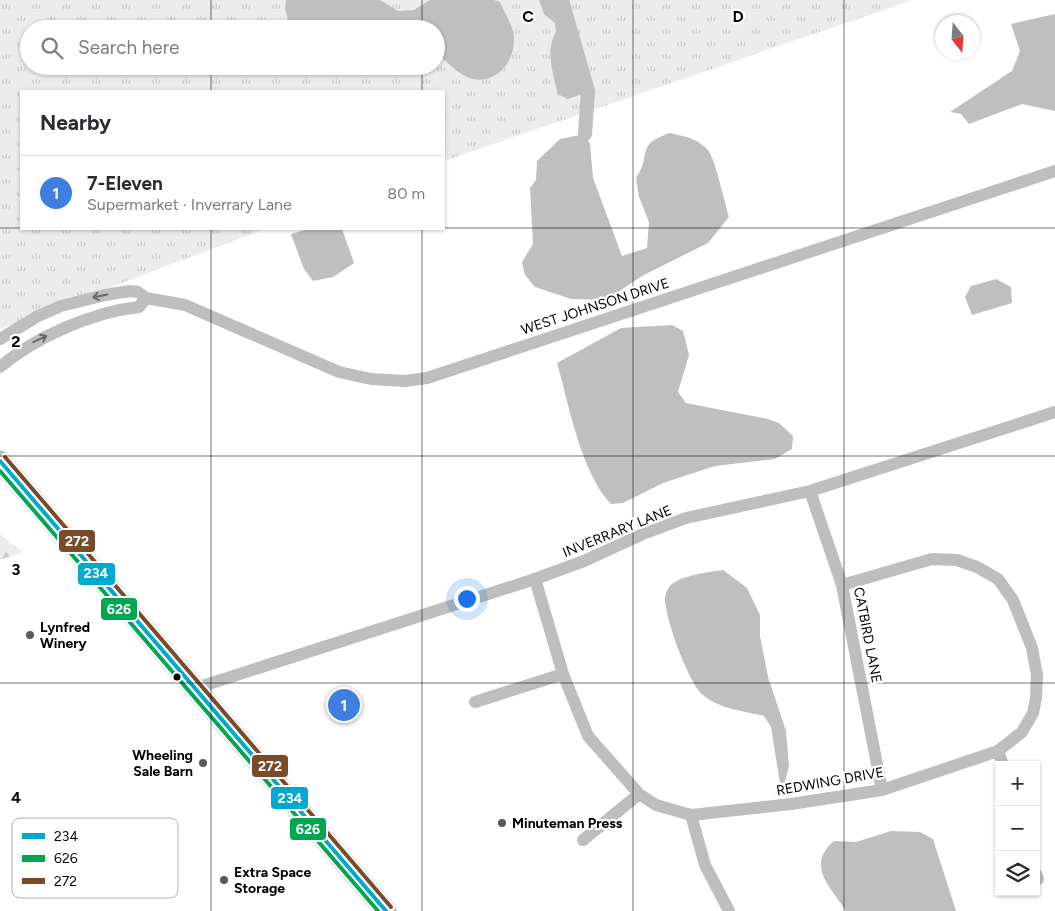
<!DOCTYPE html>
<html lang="en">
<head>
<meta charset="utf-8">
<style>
  :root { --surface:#fff; --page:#f7f7f7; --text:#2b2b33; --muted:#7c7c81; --line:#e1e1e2; --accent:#595959 }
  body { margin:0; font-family:Figtree,sans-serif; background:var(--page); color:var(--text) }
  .controls { position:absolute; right:15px; bottom:15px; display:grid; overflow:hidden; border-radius:0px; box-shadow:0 1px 4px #0004 }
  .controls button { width:45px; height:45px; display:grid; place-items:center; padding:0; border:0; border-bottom:1px solid var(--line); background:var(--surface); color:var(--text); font:25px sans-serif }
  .compass { position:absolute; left:935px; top:15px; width:45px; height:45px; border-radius:50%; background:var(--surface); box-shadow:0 1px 4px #0004; rotate:163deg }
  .you { position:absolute; left:466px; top:598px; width:18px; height:18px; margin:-12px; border:4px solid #fff; border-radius:50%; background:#1a73e8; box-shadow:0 0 0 8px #1a73e833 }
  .badge { display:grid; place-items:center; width:32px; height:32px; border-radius:50%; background:var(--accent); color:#fff; font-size:16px; font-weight:700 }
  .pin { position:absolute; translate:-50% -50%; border:2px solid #fff; box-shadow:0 1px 5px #0006 }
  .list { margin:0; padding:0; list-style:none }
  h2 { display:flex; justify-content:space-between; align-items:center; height:65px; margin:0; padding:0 20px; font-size:21px }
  h2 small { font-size:16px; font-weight:400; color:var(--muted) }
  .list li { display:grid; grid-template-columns:32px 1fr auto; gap:15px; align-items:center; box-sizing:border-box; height:75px; padding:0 20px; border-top:1px solid var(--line) }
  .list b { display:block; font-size:19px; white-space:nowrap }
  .list p { margin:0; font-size:16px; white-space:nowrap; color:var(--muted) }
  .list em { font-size:16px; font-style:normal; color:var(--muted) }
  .icon { flex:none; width:28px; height:28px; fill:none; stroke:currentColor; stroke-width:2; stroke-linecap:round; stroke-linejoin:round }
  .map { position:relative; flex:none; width:1055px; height:911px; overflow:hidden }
  .search { position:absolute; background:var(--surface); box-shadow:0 1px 4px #0004; left:20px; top:20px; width:425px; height:55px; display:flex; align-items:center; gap:12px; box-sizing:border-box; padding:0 18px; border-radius:28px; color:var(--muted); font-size:19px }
  .panel { position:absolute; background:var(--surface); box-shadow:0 1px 4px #0004; left:20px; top:90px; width:425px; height:140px; border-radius:0px }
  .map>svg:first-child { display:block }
</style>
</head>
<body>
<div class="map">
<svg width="1055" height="911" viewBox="0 0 1055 911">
  <defs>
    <pattern id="grass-tufts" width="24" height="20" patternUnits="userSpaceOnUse" patternTransform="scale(1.25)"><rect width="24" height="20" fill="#ececec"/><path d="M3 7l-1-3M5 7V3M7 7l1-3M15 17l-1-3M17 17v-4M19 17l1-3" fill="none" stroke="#c9c9c9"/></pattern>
    <pattern id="forest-firs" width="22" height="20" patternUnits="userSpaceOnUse" patternTransform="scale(1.25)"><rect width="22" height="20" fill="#ececec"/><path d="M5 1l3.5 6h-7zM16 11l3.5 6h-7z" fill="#c9c9c9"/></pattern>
  </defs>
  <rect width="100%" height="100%" fill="#fff"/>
  <path fill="url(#grass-tufts)" fill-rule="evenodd" d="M0 0H913L444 161V91H21V229H265L0 329ZM29 29H436V66H29Z"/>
  <path fill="url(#forest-firs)" d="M0 534 23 552 0 560Z"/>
  <path fill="#bfbfbf" d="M286 0H380L398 11 414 10 430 0H494L500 2C505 14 515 29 514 42 513 67 491 87 467 77 454 71 448 61 436 54V29H291L285 9Z
    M539 0H566L567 7 563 16 567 29 576 30 580 45 582 94 568 99 558 94C553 74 545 50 556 32L555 23 544 14Z
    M1055 14V111L1022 104 969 124 961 114 950 112 1012 71 1020 51 1011 24Z
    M670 133C685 136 698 139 708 150 715 158 725 204 729 217L708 243 642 276 606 300 571 299 535 287 525 275 522 262 533 244 530 188 536 180 537 161 560 139 585 134 590 144 593 178 622 256 647 248 649 222 639 197 636 178C653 154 634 145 670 133Z
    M308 229H342L354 263 333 277 313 281 304 269 291 234Z
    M996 279 1011 287 1012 303 972 315 965 297 971 286Z
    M672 325 683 331 689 355 678 392 686 403 768 419 779 423 793 436 792 449 775 459 715 466 663 483 623 503 611 504C581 473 569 405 557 363L621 328Z
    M723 570 747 588 760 615V636L768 677 786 731 789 766 784 785 780 783 771 727 764 716C744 711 719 709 703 695 689 684 664 616 665 597 665 594 669 586 672 584 683 575 709 572 723 570Z
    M891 831 920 832 933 839 956 911H846C831 887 805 866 834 841L856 842Z"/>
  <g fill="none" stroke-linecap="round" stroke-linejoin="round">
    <path stroke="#bfbfbf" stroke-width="14" d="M562 0 588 91 585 134"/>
    <defs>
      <path id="primary" d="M0 461 386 911"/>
    </defs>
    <use href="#primary" stroke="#dbdbdb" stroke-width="22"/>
    <path stroke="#bebebe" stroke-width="12" d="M0 339 38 316 61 306 105 295 130 291 138 292 146 298 185 305 339 372 371 379 405 381 427 378 1055 171
      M0 367C35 337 93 312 139 307L146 298
      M810 491 842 585 882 790
      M535 579 563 674 588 736 639 794 656 805 691 815 791 804 882 790 998 751 1022 732 1033 713 1036 698 1037 675 1032 648 1013 600 998 579 977 567 957 560 932 559 842 585
      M193 689 535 579 584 561 643 534 686 518 810 491 1055 412
      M475 702 563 674
      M998 751 1003 765
      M691 815 705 865 729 911
      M583 840 639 794
      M1036 874 1038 879"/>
    <use href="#primary" stroke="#bebebe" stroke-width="20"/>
    <defs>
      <path id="bus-1" d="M0 461 386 911"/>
      <path id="bus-2" d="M0 471 378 911"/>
      <path id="bus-3" d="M5 457 391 907"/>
    </defs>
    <use href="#bus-1" stroke="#fff" stroke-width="8"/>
    <use href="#bus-2" stroke="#fff" stroke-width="8"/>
    <use href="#bus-3" stroke="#fff" stroke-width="8"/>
    <use href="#bus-1" stroke="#00a9ce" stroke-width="4"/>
    <use href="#bus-2" stroke="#00a651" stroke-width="4"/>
    <use href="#bus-3" stroke="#7a4b2a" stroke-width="4"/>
  </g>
  <defs><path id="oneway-shaft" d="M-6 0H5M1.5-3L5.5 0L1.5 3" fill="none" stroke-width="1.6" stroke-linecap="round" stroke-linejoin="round" transform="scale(1.25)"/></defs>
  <g stroke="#686868">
    <use href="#oneway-shaft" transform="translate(100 296) rotate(168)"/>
    <use href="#oneway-shaft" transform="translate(40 339) rotate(-25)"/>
  </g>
  <path fill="none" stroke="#000" stroke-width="1" stroke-opacity="0.55" d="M211 0V29M422 0V29M633 0V911M844 0V911M211 66V91M422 66V91M0 228H21M444 228H1055M211 229V911M422 229V911M0 456H1055M0 683H1055"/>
  <g fill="#595959" stroke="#fff" stroke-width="2">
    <circle cx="30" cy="635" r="5"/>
    <circle cx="203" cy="763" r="5"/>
    <circle cx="502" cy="823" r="5"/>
    <circle cx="224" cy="880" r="5"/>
  </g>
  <circle fill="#000" stroke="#fff" stroke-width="2" cx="177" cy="677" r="4.5"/>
  <g text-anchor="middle" stroke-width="4.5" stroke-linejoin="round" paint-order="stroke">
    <g font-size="14" fill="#000" stroke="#fff">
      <text transform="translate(595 306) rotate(-18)" y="5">WEST JOHNSON DRIVE</text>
      <text transform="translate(617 531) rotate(-22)" y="5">INVERRARY LANE</text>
      <text transform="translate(868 635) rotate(79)" y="5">CATBIRD LANE</text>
      <text transform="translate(830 781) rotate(-10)" y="5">REDWING DRIVE</text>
    </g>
    <g font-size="14" font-weight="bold" fill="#000" stroke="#fff" text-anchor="start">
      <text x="40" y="632">Lynfred<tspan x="40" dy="16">Winery</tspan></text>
      <text x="193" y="760" text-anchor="end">Wheeling<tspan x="193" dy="16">Sale Barn</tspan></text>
      <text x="512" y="828">Minuteman Press</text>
      <text x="234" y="877">Extra Space<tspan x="234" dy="16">Storage</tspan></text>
    </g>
  </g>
  <rect x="12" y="818" width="166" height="80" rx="8" fill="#fff" stroke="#b2b2b2" stroke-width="1"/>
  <rect x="22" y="833" width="23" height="6" fill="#00a9ce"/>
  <rect x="22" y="855" width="23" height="7" fill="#00a651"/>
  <rect x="22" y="878" width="23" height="6" fill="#7a4b2a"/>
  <g font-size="14" fill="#000">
    <text x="54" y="841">234</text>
    <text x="54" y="863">626</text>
    <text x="54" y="886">272</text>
  </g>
  <g font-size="16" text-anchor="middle" font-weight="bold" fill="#000" stroke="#fff" stroke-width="4.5" stroke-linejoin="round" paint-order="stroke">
    <text x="528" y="22">C</text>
    <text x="738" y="22">D</text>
    <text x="16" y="347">2</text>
    <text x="16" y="575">3</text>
    <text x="16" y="803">4</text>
  </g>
  <g stroke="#fff" stroke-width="2">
    <rect x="58" y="529" width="38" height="24" rx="5" fill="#7a4b2a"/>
    <rect x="77" y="562" width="39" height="24" rx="5" fill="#00a9ce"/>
    <rect x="100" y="597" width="38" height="24" rx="5" fill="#00a651"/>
    <rect x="251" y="754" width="38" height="24" rx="5" fill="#7a4b2a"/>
    <rect x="270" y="786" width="39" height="24" rx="5" fill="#00a9ce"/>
    <rect x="289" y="817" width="38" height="24" rx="5" fill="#00a651"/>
  </g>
  <g font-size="14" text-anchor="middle" font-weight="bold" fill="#fff">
    <text x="77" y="546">272</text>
    <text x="96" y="578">234</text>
    <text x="119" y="614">626</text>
    <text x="270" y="771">272</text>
    <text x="290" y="803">234</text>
    <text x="308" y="834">626</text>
  </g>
</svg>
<div class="controls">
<button>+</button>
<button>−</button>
<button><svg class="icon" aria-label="layers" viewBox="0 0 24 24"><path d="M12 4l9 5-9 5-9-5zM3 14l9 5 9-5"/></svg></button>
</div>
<svg class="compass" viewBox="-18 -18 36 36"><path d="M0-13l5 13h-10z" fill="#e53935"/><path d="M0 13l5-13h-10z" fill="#7c7c81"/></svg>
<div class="you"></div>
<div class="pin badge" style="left:344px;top:705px;background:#3f7fe0">1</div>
<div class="search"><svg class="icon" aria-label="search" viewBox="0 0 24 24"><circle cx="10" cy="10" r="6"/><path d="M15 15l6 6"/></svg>Search here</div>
<section class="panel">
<h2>Nearby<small></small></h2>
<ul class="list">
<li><span class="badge" style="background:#3f7fe0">1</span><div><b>7-Eleven</b><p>Supermarket · Inverrary Lane</p></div><em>80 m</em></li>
</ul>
</section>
</div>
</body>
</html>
